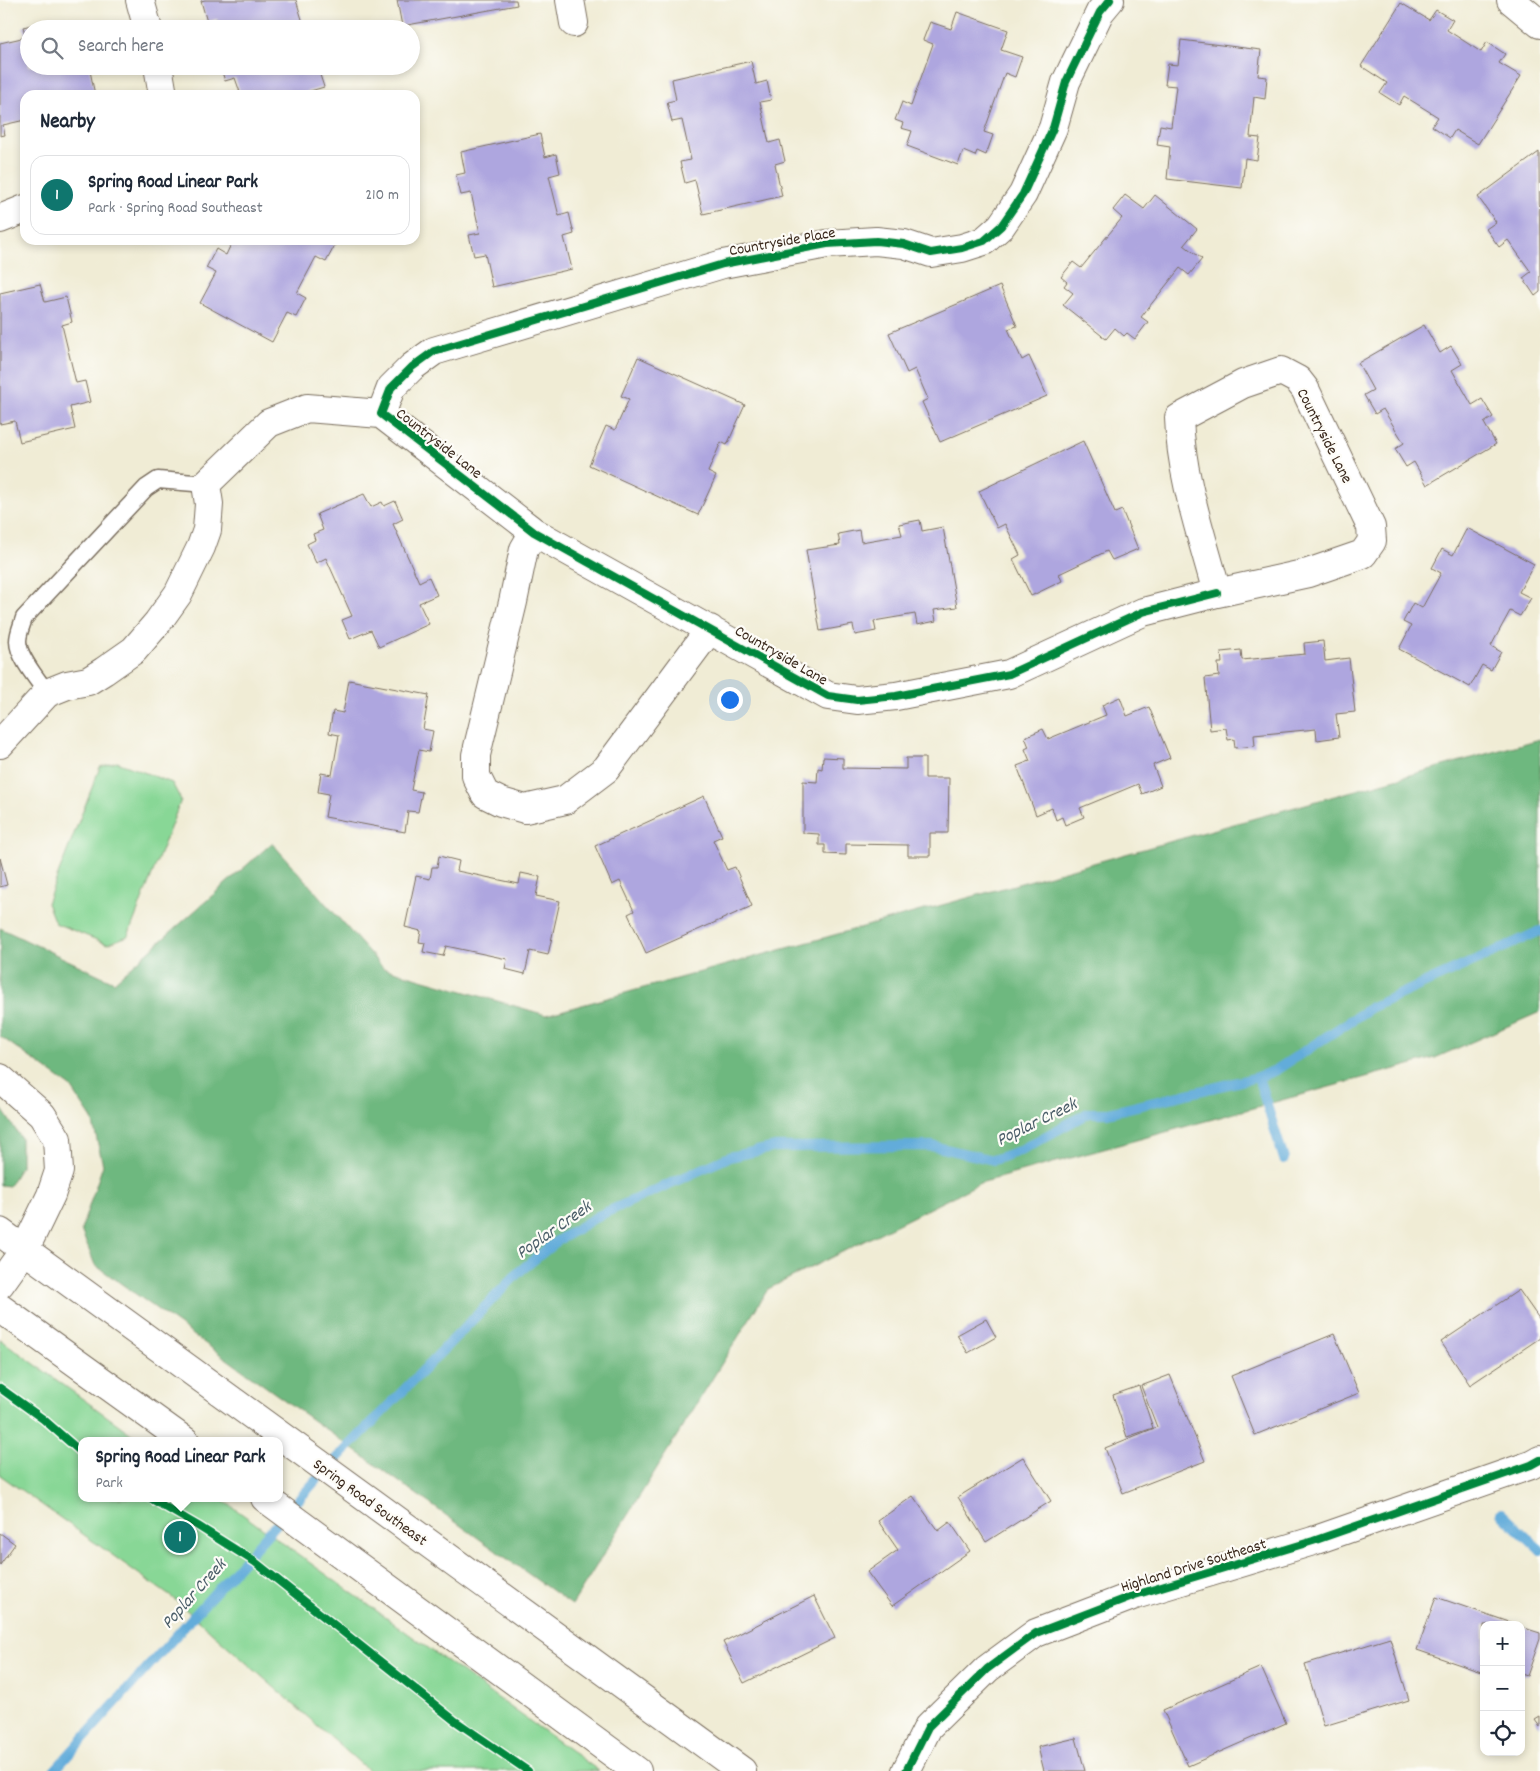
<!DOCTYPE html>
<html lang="en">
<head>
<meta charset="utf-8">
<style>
  :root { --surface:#fff; --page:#f2f2f3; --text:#1f2937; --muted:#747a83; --line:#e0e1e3; --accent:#0f766e }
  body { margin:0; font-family:Dekko,sans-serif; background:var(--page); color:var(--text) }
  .controls { position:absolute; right:15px; bottom:15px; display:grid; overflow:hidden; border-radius:10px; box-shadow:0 2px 8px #0003 }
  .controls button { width:45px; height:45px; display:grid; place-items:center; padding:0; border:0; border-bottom:1px solid var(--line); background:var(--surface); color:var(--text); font:25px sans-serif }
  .you { position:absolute; left:729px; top:699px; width:18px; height:18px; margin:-12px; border:4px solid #fff; border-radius:50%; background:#1a73e8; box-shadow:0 0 0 8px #1a73e833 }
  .badge { display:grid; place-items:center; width:32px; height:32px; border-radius:50%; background:var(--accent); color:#fff; font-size:16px; font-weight:700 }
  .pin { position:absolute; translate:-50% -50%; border:2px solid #fff; box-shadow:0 1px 5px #0006 }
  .popup { position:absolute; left:78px; top:1437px; width:205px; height:65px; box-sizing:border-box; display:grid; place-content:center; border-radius:10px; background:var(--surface); filter:drop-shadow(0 1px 4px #0005); font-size:16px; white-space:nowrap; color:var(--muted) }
  .popup b { font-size:19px; color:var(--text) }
  .popup::after { content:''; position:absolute; left:50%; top:100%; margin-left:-10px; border:10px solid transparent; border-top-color:var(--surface) }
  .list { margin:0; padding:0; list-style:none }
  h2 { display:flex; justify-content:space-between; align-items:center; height:65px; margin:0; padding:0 20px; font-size:21px }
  h2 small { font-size:16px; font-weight:400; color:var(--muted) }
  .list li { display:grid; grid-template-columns:32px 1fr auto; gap:15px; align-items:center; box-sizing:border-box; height:80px; margin:0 10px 10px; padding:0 10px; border:1px solid var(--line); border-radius:15px }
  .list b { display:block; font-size:19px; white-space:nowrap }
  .list p { margin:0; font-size:16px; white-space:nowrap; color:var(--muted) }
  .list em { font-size:16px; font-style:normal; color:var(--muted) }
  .icon { flex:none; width:28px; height:28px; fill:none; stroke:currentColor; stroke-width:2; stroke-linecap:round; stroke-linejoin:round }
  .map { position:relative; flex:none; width:1540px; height:1771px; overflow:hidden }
  .search { position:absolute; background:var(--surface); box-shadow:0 2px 8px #0003; left:20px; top:20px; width:400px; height:55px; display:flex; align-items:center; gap:12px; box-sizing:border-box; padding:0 18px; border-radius:28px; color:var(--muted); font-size:19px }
  .panel { position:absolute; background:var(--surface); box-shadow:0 2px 8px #0003; left:20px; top:90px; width:400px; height:155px; border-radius:15px }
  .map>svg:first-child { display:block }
</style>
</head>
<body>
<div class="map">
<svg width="1540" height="1771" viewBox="0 0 1540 1771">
  <rect width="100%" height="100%" fill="#fdfcf7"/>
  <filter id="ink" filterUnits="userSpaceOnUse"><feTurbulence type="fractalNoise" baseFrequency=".02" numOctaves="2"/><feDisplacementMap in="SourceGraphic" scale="10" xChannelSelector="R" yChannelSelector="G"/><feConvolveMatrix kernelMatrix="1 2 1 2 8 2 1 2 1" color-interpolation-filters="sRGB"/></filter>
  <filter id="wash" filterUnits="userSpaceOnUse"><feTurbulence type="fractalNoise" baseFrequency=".0096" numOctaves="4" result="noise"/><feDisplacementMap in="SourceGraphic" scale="20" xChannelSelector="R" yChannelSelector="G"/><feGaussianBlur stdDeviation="1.12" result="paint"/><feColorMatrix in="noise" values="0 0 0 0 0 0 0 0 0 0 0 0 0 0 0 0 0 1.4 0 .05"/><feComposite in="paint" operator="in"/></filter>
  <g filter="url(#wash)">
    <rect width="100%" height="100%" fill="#f0ecd5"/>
    <path fill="#88d796" stroke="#62805a" d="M117 762 172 783 181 800 128 936 107 944 55 923 47 903 100 767Z
      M0 1339 141 1441H81V1498H220L599 1771H369L174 1599 0 1475Z"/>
    <path fill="#6eb87f" stroke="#54714e" d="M1540 739V1012L1435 1058 980 1183 768 1289 572 1605 95 1265 81 1230 103 1165 92 1119 71 1087 0 1036V928L114 982 272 843 383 968 546 1015Z
      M0 1106 21 1138V1166L9 1186 0 1185Z"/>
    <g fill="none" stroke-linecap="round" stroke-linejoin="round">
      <path stroke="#62acda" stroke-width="10" d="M1258 1077 1284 1159
        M1501 1513 1540 1550
        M54 1771 319 1477 520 1271 557 1241 598 1216 729 1157 776 1147 933 1146 993 1160 1019 1151 1088 1113H1108L1258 1077 1276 1070 1370 1008 1540 931"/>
    </g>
    <g id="blocks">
      <path fill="#aea6df" d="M205 0H296L305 29H220L217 19 207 22 201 1Z
        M397 0H516L517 5 402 26Z
        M1401 3 1429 20 1436 10 1453 20 1447 30 1481 52 1487 42 1505 54 1499 63 1521 76 1478 144 1455 130 1450 138 1432 126 1438 117 1404 96 1399 105 1380 93 1387 83 1361 66Z
        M957 12 1008 30 1001 50 1022 57 1015 77 1005 73 984 132 993 135 986 155 977 151 975 156 963 151 958 165 907 146 912 131 901 128 903 123 895 120 902 102 911 106 933 44 923 40 930 22 951 29Z
        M45 22 46 29H29V66H89L95 95H25V120L3 125 5 135 0 136V43L26 37 23 27Z
        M80 25V29H67V28Z
        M1181 40 1261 50 1258 76 1267 77 1265 99 1254 97 1250 137 1260 138 1257 160 1245 158 1242 188 1167 179 1170 147 1157 145 1160 125 1171 127 1176 86 1165 85 1168 64 1178 65Z
        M751 61 756 84 767 81 771 100 760 102 769 143 780 140 785 161 775 164 782 196 703 214 695 180 685 183 680 162 691 160 682 120 672 122 667 102 676 100 672 79Z
        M220 66H317L324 87 297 95H241L235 78 225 81Z
        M540 134 545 157 556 154 560 173 549 176 559 216 569 213 574 234 564 237 572 269 492 287 485 254 474 256 469 235 480 233 471 193 461 195 456 175 465 173 461 152Z
        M1539 152 1540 292 1535 296 1523 278 1531 272 1508 240 1499 247 1486 229 1496 222 1478 197Z
        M1125 195 1144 209 1155 195 1197 229 1184 245 1202 259 1189 275 1180 268 1141 317 1148 322 1135 339 1127 333 1124 336 1115 328 1106 339 1063 305 1073 293 1064 286 1067 282 1061 277 1073 262 1081 268 1122 218 1113 210Z
        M233 240H326L335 245 326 262 316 257 297 293 306 298 296 317 287 313 272 342 200 303 216 273 206 268 216 249 226 255Z
        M40 284 45 302 66 297 72 322 62 325 76 383 85 381 90 402 70 407 75 429 20 442 15 421 0 424V293Z
        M1000 286 1017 326 1008 329 1022 360 1029 356 1047 396 940 442 922 402 928 399 915 369 907 373 889 333Z
        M1424 325 1440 353 1451 346 1462 364 1452 370 1472 405 1482 399 1493 417 1484 423 1496 444 1427 485 1414 462 1406 467 1395 449 1404 443 1383 409 1375 414 1364 395 1373 390 1358 363Z
        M638 357 745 405 727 445 721 442 708 472 716 476 698 515 589 465 606 426 615 430 629 399 621 396Z
        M1083 441 1115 513 1122 510 1138 549 1112 560 1107 551 1059 574 1062 581 1031 596 1013 559 1020 555 1005 524 997 528 979 491Z
        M364 494 371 507 382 502 384 506 395 501 403 519 393 524 419 582 429 577 437 595 419 603 429 624 379 647 371 630 350 639 342 620 352 616 326 558 316 563 307 544 315 540 313 534 323 530 317 514Z
        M920 520 922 531 943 527 957 607 934 610 936 621 917 625 915 614 874 621 876 631 855 635 853 625 820 631 806 550 840 545 838 534 859 530 861 542 902 535 899 524Z
        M1467 528 1534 564 1519 592 1531 598 1520 616 1510 611 1491 646 1501 652 1491 670 1482 665 1470 687 1399 649 1411 626 1403 622 1413 603 1422 608 1441 573 1432 568 1442 549 1453 555Z
        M1323 641 1325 661 1349 658 1355 712 1336 714 1339 737 1317 740 1316 729 1254 735 1255 746 1235 748 1234 739 1228 740 1226 728 1210 730 1205 678 1219 676 1218 663H1222L1221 652 1241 650 1242 660 1305 654 1304 643Z
        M349 680 429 695 423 729 433 731 429 752 419 750 411 790 422 792 418 812 408 811 405 832 325 817 329 794 318 792 321 773 332 775 339 735 329 733 333 711 343 713Z
        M1120 697 1127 716 1149 707 1170 758 1153 765 1161 786 1142 794 1138 784 1080 808 1084 817 1065 825 1062 817 1056 820 1052 808 1036 815 1017 766 1030 761 1025 749 1029 747 1025 737 1043 729 1048 739 1106 715 1102 705Z
        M823 757 843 758V768L906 769V758H925V778H949L948 833H930V856H908V845L846 844V855L825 854V845H819V834L803 833V781L817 782 818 768 822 769Z
        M704 796 722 836 713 840 727 870 735 867 752 906 646 953 628 914 634 911 620 881 612 885 595 846Z
        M439 856 459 861 457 871 519 884 521 873 540 877 536 896 560 901 548 955 530 951 525 974 505 969 507 959 446 946 443 956 423 952 425 943 419 942 421 931 405 927 416 876 430 879 432 867H437Z
        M0 858 7 885 0 887Z
        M1519 1290 1540 1320V1338L1470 1385 1441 1342Z
        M986 1319 996 1337 968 1353 957 1335Z
        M1334 1334 1359 1393 1255 1435 1231 1376Z
        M1170 1375 1205 1461 1123 1493 1105 1448 1157 1427 1141 1386Z
        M1139 1386 1153 1428 1127 1437 1113 1395Z
        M1023 1457 1051 1501 986 1542 958 1497Z
        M913 1496 938 1531 950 1522 970 1551 892 1606 867 1572 898 1550 878 1521Z
        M0 1533 15 1544 0 1565Z
        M814 1596 835 1638 744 1683 723 1642Z
        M1436 1597 1515 1624 1484 1625V1673L1417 1650Z
        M1521 1627 1540 1633V1639L1527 1676 1521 1674Z
        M1390 1638 1409 1700 1324 1726 1305 1664Z
        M1261 1667 1286 1723 1188 1766 1163 1710Z
        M1540 1717V1727L1535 1720Z
        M1076 1738 1085 1771H1044L1038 1747Z"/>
    </g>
  </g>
  <g filter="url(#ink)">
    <use href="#blocks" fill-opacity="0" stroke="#7a6e5e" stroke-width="1"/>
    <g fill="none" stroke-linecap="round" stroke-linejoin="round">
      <defs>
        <path id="service" d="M47 693C38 680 18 657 18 641 18 633 22 625 24 618L146 488 158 480 206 484"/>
        <path id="minor" d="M140 0 148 29
          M570 0 574 23
          M1511 0 1540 24
          M158 66 163 95
          M0 219 25 209
          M1281 371 1298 380 1305 389 1371 527 1372 541 1363 554 1308 573 1217 593C1202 536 1181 478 1179 418L1243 384Z
          M381 414 534 532 828 696 857 700 896 696 1009 674 1143 612 1217 593
          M381 414 391 388 412 367 434 351 723 264 827 244 876 241 904 244 931 253 962 248 984 241 1001 226 1023 194 1053 128 1066 82 1100 12 1110 0
          M534 532 524 549 513 602 476 755V776L485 794 501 802 525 809 565 800 606 769 710 629
          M0 744 47 693 67 685 88 681 104 671 134 650 158 622 178 594 201 547 207 530 209 504 206 484 269 423 307 408 381 414
          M0 1078 42 1115 57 1139 59 1171 51 1195 25 1249 0 1284
          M906 1771 928 1727 987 1669 1036 1633 1135 1595 1313 1541 1531 1465 1540 1460"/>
        <path id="secondary" d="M0 1232 742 1771
          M0 1308 185 1441
          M265 1498 637 1771"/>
      </defs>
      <use href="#service" stroke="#7a6e5e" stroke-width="19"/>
      <use href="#minor" stroke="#7a6e5e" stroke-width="30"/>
      <use href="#secondary" stroke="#7a6e5e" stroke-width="30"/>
      <use href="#service" stroke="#fff" stroke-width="16"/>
      <use href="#minor" stroke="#fff" stroke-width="28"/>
      <use href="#secondary" stroke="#fff" stroke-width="28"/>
      <defs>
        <path id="cycleway" d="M1110 0 1100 12 1066 82 1053 128 1023 194 1001 226 984 241 962 248 931 253 904 244 876 241 827 244 723 264 434 351 412 367 391 388 381 414 534 532 828 696 857 700 896 696 1009 674 1143 612 1217 593
          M0 1388 43 1419 81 1452
          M150 1498 198 1526 255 1562 454 1720 528 1771
          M906 1771 928 1727 987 1669 1036 1633 1135 1595 1313 1541 1531 1465 1540 1460"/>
      </defs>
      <use href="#cycleway" stroke="#fdfcf7" stroke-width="11"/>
      <use href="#cycleway" stroke="#00873e" stroke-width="8"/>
    </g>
  </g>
  <g text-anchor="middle" stroke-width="4.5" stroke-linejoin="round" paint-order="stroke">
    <g font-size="16" fill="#3b2a1e" stroke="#fdfcf7">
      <text transform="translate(782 240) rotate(-10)" y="6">Countryside Place</text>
      <text transform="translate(1326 435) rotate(63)" y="6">Countryside Lane</text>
      <text transform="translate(440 442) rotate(38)" y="6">Countryside Lane</text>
      <text transform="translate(782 654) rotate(30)" y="6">Countryside Lane</text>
      <text transform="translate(371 1501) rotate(36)" y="6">Spring Road Southeast</text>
      <text transform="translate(1193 1564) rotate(-17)" y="6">Highland Drive Southeast</text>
    </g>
    <g font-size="18" font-style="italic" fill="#4b5e69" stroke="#fdfcf7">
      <text transform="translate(1036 1121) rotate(-26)" y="6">Poplar Creek</text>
      <text transform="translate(553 1229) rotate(-35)" y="6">Poplar Creek</text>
      <text transform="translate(193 1593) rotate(-48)" y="6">Poplar Creek</text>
    </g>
  </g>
</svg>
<div class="controls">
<button>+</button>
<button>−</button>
<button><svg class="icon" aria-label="locate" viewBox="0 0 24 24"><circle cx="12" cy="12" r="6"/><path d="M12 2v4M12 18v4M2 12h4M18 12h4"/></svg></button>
</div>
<div class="you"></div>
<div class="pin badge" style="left:180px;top:1537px">1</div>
<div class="popup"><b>Spring Road Linear Park</b>Park</div>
<div class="search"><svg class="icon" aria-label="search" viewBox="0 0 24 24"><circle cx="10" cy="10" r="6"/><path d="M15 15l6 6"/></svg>Search here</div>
<section class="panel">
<h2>Nearby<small></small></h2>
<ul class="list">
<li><span class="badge">1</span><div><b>Spring Road Linear Park</b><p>Park · Spring Road Southeast</p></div><em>210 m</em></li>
</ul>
</section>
</div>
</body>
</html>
